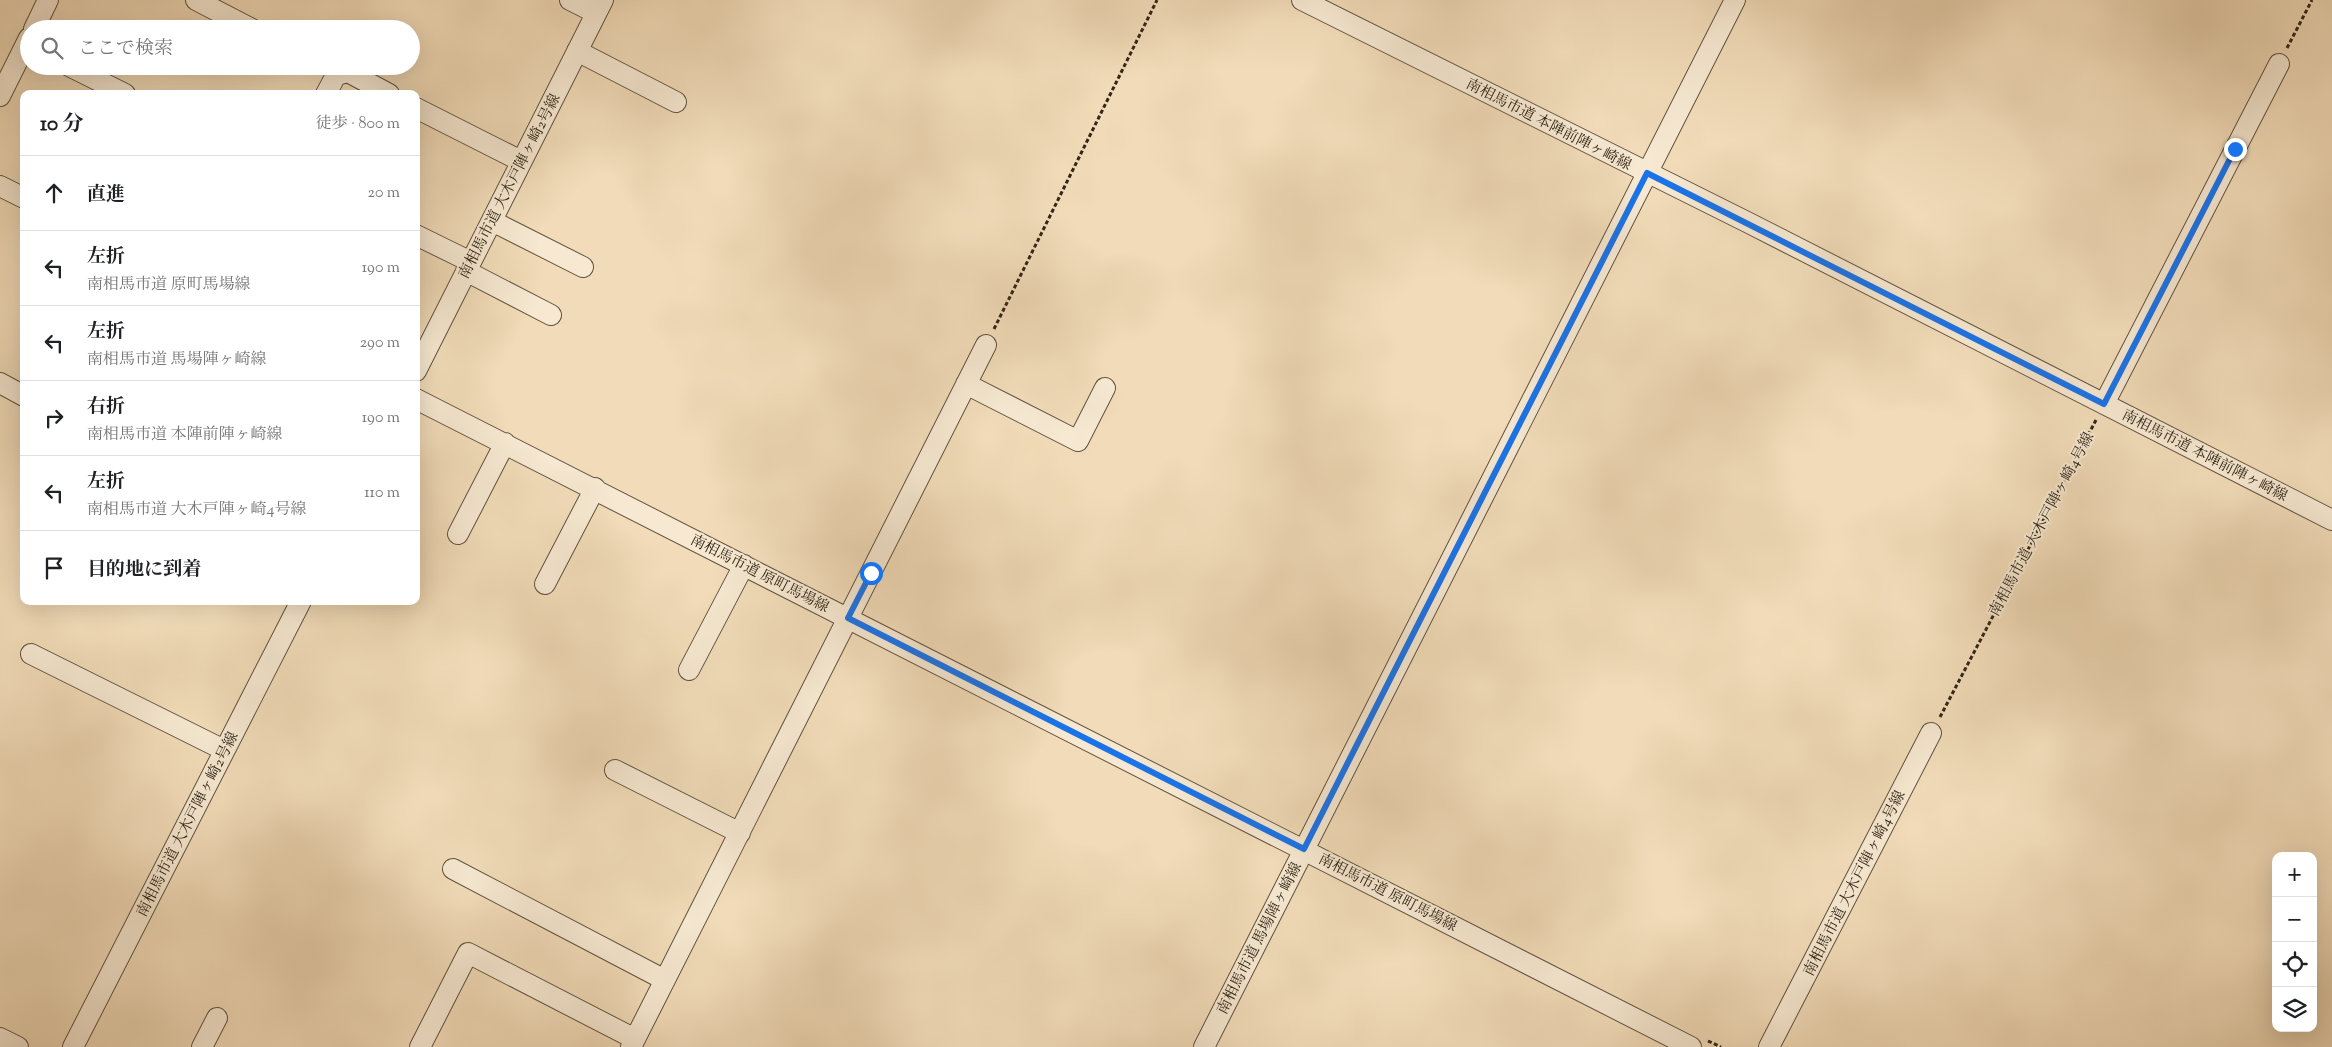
<!DOCTYPE html>
<html lang="ja">
<head>
<meta charset="utf-8">
<style>
  :root { --surface:#fff; --page:#f6f6f6; --text:#202124; --muted:#757577; --line:#e0e0e0 }
  body { margin:0; font-family:"Sorts Mill Goudy","Noto Serif JP",serif; background:var(--page); color:var(--text) }
  .controls { position:absolute; right:15px; bottom:15px; display:grid; overflow:hidden; border-radius:10px; box-shadow:0 5px 20px #0002 }
  .controls button { width:45px; height:45px; display:grid; place-items:center; padding:0; border:0; border-bottom:1px solid var(--line); background:var(--surface); color:var(--text); font:25px sans-serif }
  .stop { position:absolute; width:15px; height:15px; margin:-11px; border:4px solid #1a73e8; border-radius:50%; background:#fff }
  .stop.end { background:#1a73e8; border-color:#fff; box-shadow:0 1px 5px #0008 }
  .list { margin:0; padding:0; list-style:none }
  h2 { display:flex; justify-content:space-between; align-items:center; height:65px; margin:0; padding:0 20px; font-size:21px }
  h2 small { font-size:16px; font-weight:400; color:var(--muted) }
  .list li { display:grid; grid-template-columns:32px 1fr auto; gap:15px; align-items:center; box-sizing:border-box; height:75px; padding:0 20px; border-top:1px solid var(--line) }
  .list b { display:block; font-size:19px; white-space:nowrap }
  .list p { margin:0; font-size:16px; white-space:nowrap; color:var(--muted) }
  .list em { font-size:16px; font-style:normal; color:var(--muted) }
  .icon { flex:none; width:28px; height:28px; fill:none; stroke:currentColor; stroke-width:2; stroke-linecap:round; stroke-linejoin:round }
  .map { position:relative; flex:none; width:2332px; height:1047px; overflow:hidden }
  .search { position:absolute; background:var(--surface); box-shadow:0 5px 20px #0002; left:20px; top:20px; width:400px; height:55px; display:flex; align-items:center; gap:12px; box-sizing:border-box; padding:0 18px; border-radius:28px; color:var(--muted); font-size:19px }
  .panel { position:absolute; background:var(--surface); box-shadow:0 5px 20px #0002; left:20px; top:90px; width:400px; height:515px; border-radius:10px }
  .map>svg:first-child { display:block }
</style>
</head>
<body>
<div class="map">
<svg width="2332" height="1047" viewBox="0 0 2332 1047">
  <rect width="100%" height="100%" fill="#f1dbb8"/>
  <filter id="stains"><feTurbulence type="fractalNoise" baseFrequency=".004" numOctaves="4"/><feColorMatrix values="0 0 0 0 .2 0 0 0 0 .09 0 0 0 0 .02 0 0 0 .5 -.17"/></filter>
  <radialGradient id="worn" r=".72"><stop offset=".6" stop-color="#630" stop-opacity="0"/><stop offset="1" stop-color="#630" stop-opacity=".3"/></radialGradient>
  <g fill="none" stroke-linecap="round" stroke-linejoin="round">
    <defs>
      <path id="minor" d="M196 0 252 29
        M570 0 596 13
        M1302 0 1747 222 2332 520
        M34 29 48 0
        M577 51 676 102
        M69 66 125 94
        M326 94 336 75 348 72 389 94
        M0 96 29 38
        M416 108 521 161
        M0 186 24 198
        M492 221 583 267
        M416 235 471 262
        M466 271 551 315
        M416 371 603 0
        M0 383 24 396
        M966 384 1078 441 1105 388
        M416 399 1691 1047
        M2104 404 2279 64
        M458 534 505 443
        M545 584 595 488
        M31 654 224 750
        M689 670 744 565
        M615 770 740 833
        M453 869 665 980
        M0 1038 18 1047
        M73 1047 301 601
        M202 1047 217 1018
        M420 1047 468 953 635 1039
        M631 1047 986 345
        M1204 1047 1735 0
        M1769 1047 1931 733"/>
    </defs>
    <use href="#minor" stroke="#62533f" stroke-width="22"/>
    <path stroke="#322617" stroke-width="3" stroke-dasharray="4 2.5" stroke-linecap="butt" d="M2287 48 2312 0
      M994 329 1157 0
      M1940 717 2096 420
      M1708 1041 1721 1047"/>
    <use href="#minor" stroke="#f6e8d1" stroke-width="20"/>
  </g>
  <g fill="none" stroke-linecap="round" stroke-linejoin="round">
    <path stroke="#1a73e8" stroke-width="6" d="M871 573 848 618 1304 849 1647 173 2104 404 2235 149"/>
  </g>
  <g text-anchor="middle" stroke-width="4" stroke-linejoin="round" paint-order="stroke">
    <g font-size="15" fill="#322617" stroke="#f6e8d1">
      <text transform="translate(1549 124) rotate(27)" y="5">南相馬市道 本陣前陣ヶ崎線</text>
      <text transform="translate(509 186) rotate(-63)" y="5">南相馬市道 大木戸陣ヶ崎2号線</text>
      <text transform="translate(2205 455) rotate(27)" y="5">南相馬市道 本陣前陣ヶ崎線</text>
      <text transform="translate(2041 524) rotate(-62)" y="5">南相馬市道 大木戸陣ヶ崎4号線</text>
      <text transform="translate(760 573) rotate(27)" y="5">南相馬市道 原町馬場線</text>
      <text transform="translate(187 824) rotate(-63)" y="5">南相馬市道 大木戸陣ヶ崎2号線</text>
      <text transform="translate(1854 883) rotate(-63)" y="5">南相馬市道 大木戸陣ヶ崎4号線</text>
      <text transform="translate(1388 892) rotate(27)" y="5">南相馬市道 原町馬場線</text>
      <text transform="translate(1259 938) rotate(-63)" y="5">南相馬市道 馬場陣ヶ崎線</text>
    </g>
  </g>
  <rect width="100%" height="100%" filter="url(#stains)"/>
  <rect width="100%" height="100%" fill="url(#worn)"/>
</svg>
<div class="controls">
<button>+</button>
<button>−</button>
<button><svg class="icon" aria-label="locate" viewBox="0 0 24 24"><circle cx="12" cy="12" r="6"/><path d="M12 2v4M12 18v4M2 12h4M18 12h4"/></svg></button>
<button><svg class="icon" aria-label="layers" viewBox="0 0 24 24"><path d="M12 4l9 5-9 5-9-5zM3 14l9 5 9-5"/></svg></button>
</div>
<div class="stop" style="left:871px;top:573px"></div>
<div class="stop end" style="left:2235px;top:149px"></div>
<div class="search"><svg class="icon" aria-label="search" viewBox="0 0 24 24"><circle cx="10" cy="10" r="6"/><path d="M15 15l6 6"/></svg>ここで検索</div>
<section class="panel">
<h2>10 分<small>徒歩 · 800 m</small></h2>
<ul class="list">
<li><svg class="icon" aria-label="ahead" viewBox="0 0 24 24"><path d="M12 20V5M6 11l6-6 6 6"/></svg><div><b>直進</b></div><em>20 m</em></li>
<li><svg class="icon" aria-label="left" viewBox="0 0 24 24"><path d="M17 20v-9H6M10 6l-5 5 5 5"/></svg><div><b>左折</b><p>南相馬市道 原町馬場線</p></div><em>190 m</em></li>
<li><svg class="icon" aria-label="left" viewBox="0 0 24 24"><path d="M17 20v-9H6M10 6l-5 5 5 5"/></svg><div><b>左折</b><p>南相馬市道 馬場陣ヶ崎線</p></div><em>290 m</em></li>
<li><svg class="icon" aria-label="right" viewBox="0 0 24 24"><path d="M7 20v-9h11M14 6l5 5-5 5"/></svg><div><b>右折</b><p>南相馬市道 本陣前陣ヶ崎線</p></div><em>190 m</em></li>
<li><svg class="icon" aria-label="left" viewBox="0 0 24 24"><path d="M17 20v-9H6M10 6l-5 5 5 5"/></svg><div><b>左折</b><p>南相馬市道 大木戸陣ヶ崎4号線</p></div><em>110 m</em></li>
<li><svg class="icon" aria-label="arrive" viewBox="0 0 24 24"><path d="M6 21V4h12l-3 4 3 4H6"/></svg><div><b>目的地に到着</b></div></li>
</ul>
</section>
</div>
</body>
</html>
